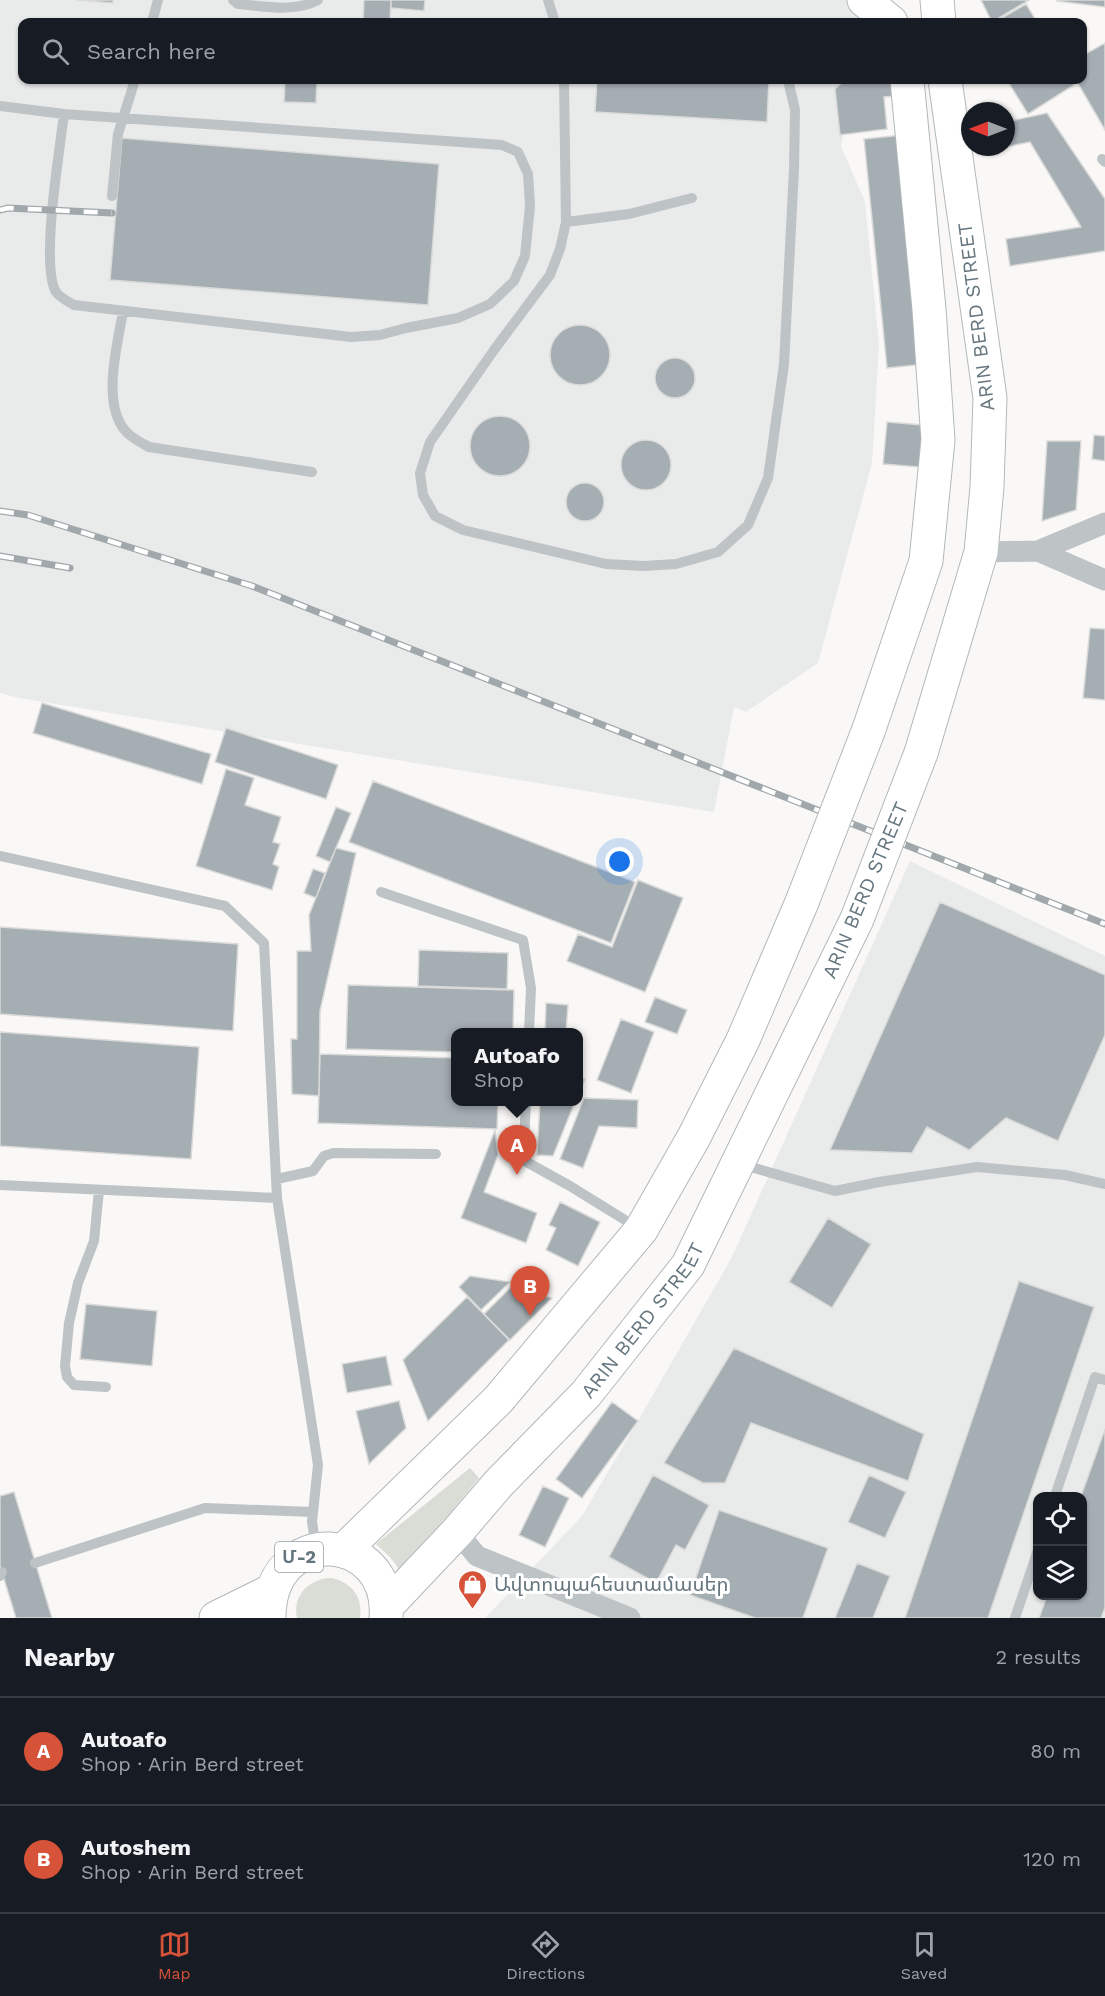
<!DOCTYPE html>
<html lang="en">
<head>
<meta charset="utf-8">
<style>
  :root { --surface:#171b24; --page:#242831; --text:#f1f3f6; --muted:#9ea1a6; --line:#363941; --accent:#d65239 }
  body { margin:0; font-family:"Work Sans","Noto Sans Armenian",sans-serif; background:var(--page); color:var(--text) }
  .controls { position:absolute; right:18px; bottom:18px; display:grid; overflow:hidden; border-radius:12px; box-shadow:0 2px 4px #0004 }
  .controls button { width:54px; height:54px; display:grid; place-items:center; padding:0; border:0; border-bottom:2px solid var(--line); background:var(--surface); color:var(--text); font:30px sans-serif }
  .compass { position:absolute; left:961px; top:102px; width:54px; height:54px; border-radius:50%; background:var(--surface); box-shadow:0 2px 4px #0004; rotate:270deg }
  .you { position:absolute; left:620px; top:862px; width:21px; height:21px; margin:-15px; border:4px solid #fff; border-radius:50%; background:#1a73e8; box-shadow:0 0 0 9px #1a73e833 }
  .badge { display:grid; place-items:center; width:39px; height:39px; border-radius:50%; background:var(--accent); color:#fff; font-size:20px; font-weight:700 }
  .pin { position:absolute; translate:-50% -50px; filter:drop-shadow(0 2px 3px #0008) }
  .pin::after { content:''; position:absolute; top:32px; width:21px; height:18px; background:inherit; clip-path:polygon(0 0,100% 0,50% 100%) }
  .popup { position:absolute; left:451px; top:1028px; width:132px; height:78px; box-sizing:border-box; display:grid; place-content:center; border-radius:12px; background:var(--surface); filter:drop-shadow(0 2px 4px #0005); font-size:20px; white-space:nowrap; color:var(--muted) }
  .popup b { font-size:22px; color:var(--text) }
  .popup::after { content:''; position:absolute; left:50%; top:100%; margin-left:-12px; border:12px solid transparent; border-top-color:var(--surface) }
  .list { margin:0; padding:0; list-style:none }
  h2 { display:flex; justify-content:space-between; align-items:center; height:78px; margin:0; padding:0 24px; font-size:26px }
  h2 small { font-size:20px; font-weight:400; color:var(--muted) }
  .list li { display:grid; grid-template-columns:39px 1fr auto; gap:18px; align-items:center; box-sizing:border-box; height:108px; padding:0 24px; border-top:2px solid var(--line) }
  .list b { display:block; font-size:22px; white-space:nowrap }
  .list p { margin:0; font-size:20px; white-space:nowrap; color:var(--muted) }
  .list em { font-size:20px; font-style:normal; color:var(--muted) }
  .icon { flex:none; width:33px; height:33px; fill:none; stroke:currentColor; stroke-width:2; stroke-linecap:round; stroke-linejoin:round }
  .map { position:relative; flex:none; width:1105px; height:1618px; overflow:hidden }
  .search { position:absolute; background:var(--surface); box-shadow:0 2px 4px #0004; left:18px; right:18px; top:18px; height:66px; display:flex; align-items:center; gap:15px; box-sizing:border-box; padding:0 21px; border-radius:12px; color:var(--muted); font-size:22px }
  .sheet { height:294px; background:var(--surface) }
  nav { display:flex; justify-content:space-around; align-items:center; box-sizing:border-box; height:84px; border-top:2px solid var(--line); background:var(--surface); font-size:16px; color:var(--muted) }
  nav a { display:grid; justify-items:center; gap:3px }
  nav .on { color:var(--accent) }
  .map>svg:first-child { display:block }
</style>
</head>
<body>
<div class="map">
<svg width="1105" height="1618" viewBox="0 0 1105 1618">
  <rect width="100%" height="100%" fill="#f9f8f6"/>
  <path fill="#e9eaea" fill-rule="evenodd" d="M0 0H869L865 22H22V80H854L841 146 865 202 879 345 872 463 818 663 746 712 734 707 714 812 19 698 0 693Z
    M910 861 1105 956V1618H485L582 1516 638 1421 732 1257ZM1038 1496H1082V1596H1038Z"/>
  <path fill="#d9ddd6" d="M470 1468 479 1478 401 1572 390 1557 376 1544Z
    M332 1578C352 1583 363 1597 360 1618H297C292 1595 310 1578 332 1578Z"/>
  <path fill="#a5aeb3" stroke="#dadad9" stroke-width="1.5" d="M77 0H113V3Z
    M364 0H391L390 22H363Z
    M391 0H425L424 11 391 8Z
    M981 0H1029L992 22Z
    M1057 0H1105V7L1057 1Z
    M1026 4 1037 22H995Z
    M1105 43V130L1076 80H1082V56Z
    M285 80H317L316 103 284 102Z
    M597 80H769L767 122 595 112Z
    M845 80H896L898 96 884 97 887 129 840 135 835 89Z
    M1007 80H1071L1074 85 1028 114Z
    M1047 113 1105 199V251L1010 266 1006 239 1081 227 1030 142 996 149V147H1006V122Z
    M903 135 926 364 887 368 864 139Z
    M122 138 439 164 428 305 110 280Z
    M550 355a30 30 0 1 1 60 0a30 30 0 1 1-60 0Z
    M655 378a20 20 0 1 1 40 0a20 20 0 1 1-40 0Z
    M470 446a30 30 0 1 1 60 0a30 30 0 1 1-60 0Z
    M887 422 923 425 919 467 883 464Z
    M1094 435 1105 436V461L1092 459Z
    M621 465a25 25 0 1 1 50 0a25 25 0 1 1-50 0Z
    M1047 441H1081L1076 510 1042 521Z
    M566 502a19 19 0 1 1 38 0a19 19 0 1 1-38 0Z
    M1090 628 1105 629V700L1083 698Z
    M42 703 211 754 202 784 33 733Z
    M226 728 338 765 326 799 215 762Z
    M226 769 254 778 245 805 281 817 273 842 280 844 273 864 279 867 272 890 196 866Z
    M373 781 635 882 611 943 349 842Z
    M336 807 351 813 330 862 316 856Z
    M336 848 356 853 320 1011 319 1096 292 1094 291 1039H297V951H311L309 915Z
    M313 869 325 873 316 898 304 893Z
    M638 880 683 898 645 992 567 961 578 934 612 947Z
    M940 902 1105 975V1035L1058 1141 1006 1118 969 1150 927 1127 912 1153 830 1150Z
    M0 927 238 944 233 1031 0 1014Z
    M419 950 508 953 507 989 418 986Z
    M348 985 514 990 513 1032H456V1052L346 1049Z
    M655 997 687 1010 677 1034 645 1022Z
    M546 1003 568 1005 566 1032H545Z
    M621 1019 654 1032 631 1093 597 1080Z
    M0 1032 199 1047 191 1159 0 1146Z
    M320 1054 456 1058V1102H498L497 1129 318 1123Z
    M578 1079H585L578 1094Z
    M584 1098 638 1100 637 1128 599 1126 583 1168 560 1159Z
    M540 1102H575L553 1156 537 1155Z
    M495 1130 498 1155 484 1192 537 1213 526 1243 461 1218Z
    M560 1202 600 1222 578 1266 546 1250 556 1228 549 1225Z
    M828 1218 871 1244 832 1308 789 1282Z
    M470 1276 510 1282 481 1310 459 1287Z
    M1019 1281 1094 1307 988 1618H905Z
    M511 1287 552 1298 510 1340 484 1314Z
    M467 1297 509 1340 428 1421 403 1360Z
    M86 1304 157 1311 152 1366 80 1359Z
    M734 1348 924 1434 908 1481 751 1423 725 1483H703L664 1463Z
    M386 1356 392 1385 347 1393 342 1364Z
    M399 1401 406 1428 369 1464 356 1411Z
    M612 1402 638 1421 582 1498 556 1479Z
    M1105 1429V1608L1101 1618H1039L1047 1596H1082L1081 1496Z
    M653 1475 709 1505 685 1550 676 1545 656 1583 609 1557Z
    M869 1475 906 1492 885 1538 848 1522Z
    M543 1486 569 1498 545 1547 519 1535Z
    M14 1492 52 1618H16L0 1566V1496Z
    M719 1510 828 1548 803 1618H755L690 1595Z
    M857 1563 890 1576 873 1618H835Z"/>
  <g fill="none" stroke-linecap="round" stroke-linejoin="round">
    <defs>
      <g id="primary">
        <path d="M864 0 891 22"/>
        <path d="M937 0 939 22"/>
        <path d="M869 729 926 561 938 440 929 309 907 80"/>
        <path d="M921 753 981 552 987 487 990 398 945 80"/>
        <path d="M343 1551 498 1400 641 1230 694 1137 743 1040 802 902"/>
        <path id="s1" d="M387 1606 457 1532 499 1483 586 1394 688 1265 857 919"/>
        <path d="M216 1618 271 1591"/>
        <path d="M269 1618C269 1521 393 1531 386 1618"/>
      </g>
    </defs>
    <use href="#primary" stroke="#b2b8bb" stroke-width="35"/>
    <path stroke="#bec3c6" stroke-width="10" d="M233 0 238 4C263 6 295 13 318 0
      M548 0 555 22
      M152 22 158 0
      M564 80 566 222 560 249 550 275 494 350 430 442 420 473 423 495 435 516 463 530 606 564 644 566 676 564 718 552 748 525 768 478 784 364 794 169 795 110 788 80
      M0 106 64 114 502 145 518 152 528 174 530 206 525 256 514 281 490 304 458 318 406 328 380 335 351 337 74 305C69 302 59 297 56 292 40 265 60 149 64 114
      M1102 159 1105 162
      M112 196 118 134 135 80
      M566 222 629 214 692 198
      M123 311C118 342 104 394 120 423 126 435 138 441 149 447L312 472
      M0 856 225 906 264 943 277 1198 318 1465 312 1522 316 1547
      M381 892 523 940 531 988 529 1032
      M526 1102 523 1160 570 1186 638 1228
      M740 1164 835 1191 879 1182 977 1167 1065 1175 1105 1184
      M277 1179 313 1171 324 1156 333 1153 436 1154
      M0 1185 277 1198
      M99 1190 94 1241 78 1283 69 1323 65 1366 67 1377 74 1385 106 1387
      M1055 1496 1095 1377 1105 1380
      M35 1563 205 1508 313 1512
      M0 1576 2 1572
      M1015 1618 1038 1550"/>
    <path stroke="#bec3c6" stroke-width="21" d="M1038 551 1105 580
      M981 552 1038 551 1105 523
      M457 1532 477 1556 630 1618"/>
    <use href="#primary" stroke="#fff" stroke-width="33"/>
    <defs>
      <path id="rail" d="M0 210 8 208 112 213
        M0 511 28 515 252 586 1105 924
        M0 556 70 568"/>
    </defs>
    <use href="#rail" stroke="#a0a8ac" stroke-width="7"/>
    <use href="#rail" stroke="#fff" stroke-width="4.5" stroke-dasharray="14" stroke-linecap="butt"/>
    <defs>
      <path id="primary-bridge" d="M802 902 869 729
        M857 919 921 753"/>
    </defs>
    <use href="#primary-bridge" stroke="#b2b8bb" stroke-width="35" stroke-linecap="butt"/>
    <use href="#primary-bridge" stroke="#fff" stroke-width="33"/>
  </g>
  <defs>
    <symbol id="shop-pin" viewBox="-11 -11 22 30"><path d="M0 17L-7.5 6A9.5 9.5 0 1 1 7.5 6Z" fill="#d65239" stroke="#fff"/><path d="M-5-2.5h2.3a2.7 3.5 0 0 1 5.4 0H5L5.5 6h-11ZM-1.5-2.5h3a1.5 2.3 0 0 0-3 0Z" fill="#fff"/></symbol>
  </defs>
  <g fill-rule="evenodd">
    <use href="#shop-pin" x="456" y="1568" width="33" height="45"/>
  </g>
  <g text-anchor="middle" stroke-width="6" stroke-linejoin="round" paint-order="stroke">
    <rect fill="#fff" stroke="#949fa5" stroke-width="1.5" x="275" y="1542" width="48" height="30" rx="4.5"/>
    <g font-size="18" font-weight="bold" fill="#66767f">
      <text x="299" y="1563">Մ-2</text>
    </g>
    <g font-size="20" fill="#66767f" stroke="#fff">
      <text transform="translate(976 317) rotate(-97)" y="7">ARIN BERD STREET</text>
      <text transform="translate(865 890) rotate(-67)" y="7">ARIN BERD STREET</text>
      <text dy="7" stroke="none"><textPath href="#s1" startOffset="384">ARIN BERD STREET</textPath></text>
    </g>
    <g font-size="20" fill="#66767f" stroke="#fff" text-anchor="start">
      <text x="494" y="1591">Ավտոպահեստամասեր</text>
    </g>
  </g>
</svg>
<div class="controls">
<button><svg class="icon" aria-label="locate" viewBox="0 0 24 24"><circle cx="12" cy="12" r="6"/><path d="M12 2v4M12 18v4M2 12h4M18 12h4"/></svg></button>
<button><svg class="icon" aria-label="layers" viewBox="0 0 24 24"><path d="M12 4l9 5-9 5-9-5zM3 14l9 5 9-5"/></svg></button>
</div>
<svg class="compass" viewBox="-18 -18 36 36"><path d="M0-13l5 13h-10z" fill="#e53935"/><path d="M0 13l5-13h-10z" fill="#9ea1a6"/></svg>
<div class="you"></div>
<div class="pin badge" style="left:517px;top:1175px">A</div>
<div class="popup"><b>Autoafo</b>Shop</div>
<div class="pin badge" style="left:530px;top:1316px">B</div>
<div class="search"><svg class="icon" aria-label="search" viewBox="0 0 24 24"><circle cx="10" cy="10" r="6"/><path d="M15 15l6 6"/></svg>Search here</div>
</div>
<section class="sheet">
<h2>Nearby<small>2 results</small></h2>
<ul class="list">
<li><span class="badge">A</span><div><b>Autoafo</b><p>Shop · Arin Berd street</p></div><em>80 m</em></li>
<li><span class="badge">B</span><div><b>Autoshem</b><p>Shop · Arin Berd street</p></div><em>120 m</em></li>
</ul>
</section>
<nav>
<a class="on"><svg class="icon" aria-label="map" viewBox="0 0 24 24"><path d="M3 6l6-2 6 2 6-2v14l-6 2-6-2-6 2zM9 4v14M15 6v14"/></svg>Map</a>
<a><svg class="icon" aria-label="directions" viewBox="0 0 24 24"><path d="M12 3l9 9-9 9-9-9zM9 14v-3h6M13 9l2 2-2 2"/></svg>Directions</a>
<a><svg class="icon" aria-label="saved" viewBox="0 0 24 24"><path d="M7 4h10v16l-5-4-5 4z"/></svg>Saved</a>
</nav>
</body>
</html>
